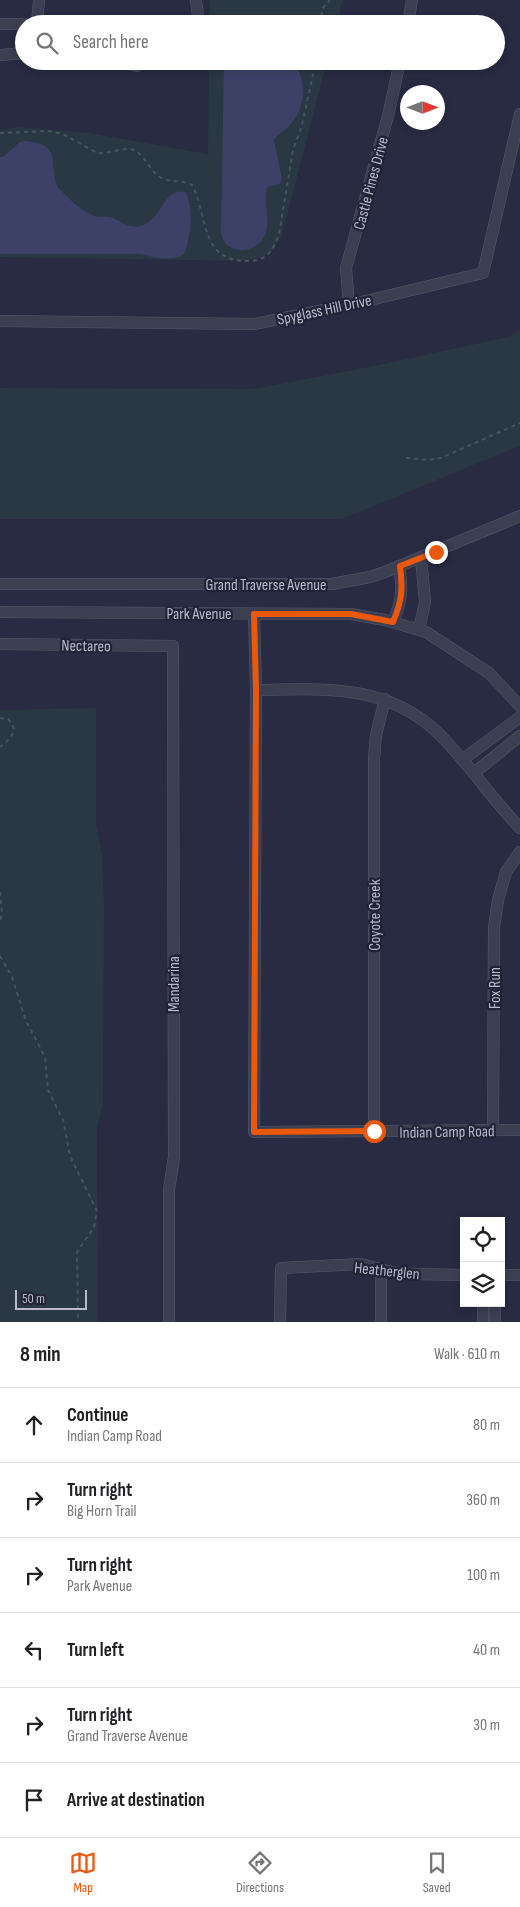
<!DOCTYPE html>
<html lang="en">
<head>
<meta charset="utf-8">
<style>
  :root { --surface:#fff; --page:#f6f6f6; --text:#202124; --muted:#757577; --line:#e0e0e0; --accent:#ea580c }
  body { margin:0; font-family:"Sofia Sans Condensed",sans-serif; background:var(--page); color:var(--text) }
  .controls { position:absolute; right:15px; bottom:15px; display:grid; overflow:hidden; border-radius:0px; box-shadow:0 2px 8px #0003 }
  .controls button { width:45px; height:45px; display:grid; place-items:center; padding:0; border:0; border-bottom:1px solid var(--line); background:var(--surface); color:var(--text); font:25px sans-serif }
  .compass { position:absolute; left:400px; top:85px; width:45px; height:45px; border-radius:50%; background:var(--surface); box-shadow:0 2px 8px #0003; rotate:90deg }
  .scale { position:absolute; left:15px; bottom:12px; width:72px; box-sizing:border-box; padding-left:5px; border:2px solid #b9bacb; border-top:0; font-size:14px; line-height:18px; white-space:nowrap; color:#b9bacb; -webkit-text-stroke:4px #212337; paint-order:stroke }
  .stop { position:absolute; width:15px; height:15px; margin:-11px; border:4px solid #ea580c; border-radius:50%; background:#fff }
  .stop.end { background:#ea580c; border-color:#fff; box-shadow:0 1px 5px #0008 }
  .list { margin:0; padding:0; list-style:none }
  h2 { display:flex; justify-content:space-between; align-items:center; height:65px; margin:0; padding:0 20px; font-size:21px }
  h2 small { font-size:16px; font-weight:400; color:var(--muted) }
  .list li { display:grid; grid-template-columns:32px 1fr auto; gap:15px; align-items:center; box-sizing:border-box; height:75px; padding:0 20px; border-top:1px solid var(--line) }
  .list b { display:block; font-size:19px; white-space:nowrap }
  .list p { margin:0; font-size:16px; white-space:nowrap; color:var(--muted) }
  .list em { font-size:16px; font-style:normal; color:var(--muted) }
  .icon { flex:none; width:28px; height:28px; fill:none; stroke:currentColor; stroke-width:2; stroke-linecap:round; stroke-linejoin:round }
  .map { position:relative; flex:none; width:520px; height:1322px; overflow:hidden }
  .search { position:absolute; background:var(--surface); box-shadow:0 2px 8px #0003; left:15px; right:15px; top:15px; height:55px; display:flex; align-items:center; gap:12px; box-sizing:border-box; padding:0 18px; border-radius:28px; color:var(--muted); font-size:19px }
  .sheet { height:515px; background:var(--surface) }
  nav { display:flex; justify-content:space-around; align-items:center; box-sizing:border-box; height:70px; border-top:1px solid var(--line); background:var(--surface); font-size:14px; color:var(--muted) }
  nav a { display:grid; justify-items:center; gap:2px }
  nav .on { color:var(--accent) }
  .map>svg:first-child { display:block }
</style>
</head>
<body>
<div class="map">
<svg width="520" height="1322" viewBox="0 0 520 1322">
  <rect width="100%" height="100%" fill="#282b42"/>
  <path fill="#2a3843" d="M210 0H343L336 24H210Z
    M209 61H327L282 235 270 254 248 261 0 257V130L18 127 89 133 208 154Z
    M520 330V446L342 519H0V388L254 389 374 366 508 337Z
    M96 708V824L102 854 104 908 103 1102 97 1130 98 1322H0V710Z"/>
  <path fill="#3d4168" d="M224 61H293C307 79 306 107 291 124 286 130 277 134 274 140L282 180 280 184 267 187C263 202 271 220 265 235 257 254 225 257 221 232Z
    M25 141C65 145 47 163 58 188 68 197 81 212 95 216 100 218 105 216 110 217 122 221 129 230 143 225 164 216 164 187 185 192 194 203 191 243 183 255 170 262 153 257 140 254H0V157H3L20 142Z"/>
  <g fill="none" stroke-linecap="round" stroke-linejoin="round">
    <defs>
      <path id="minor" d="M0 24H24
        M37 24 39 0
        M192 24 195 22 198 16 196 0
        M408 24 412 0
        M0 55 24 53
        M119 61 137 66
        M349 305 346 268 389 112 400 61
        M0 321 254 324 349 305 483 273 520 114
        M0 584H332L370 577 385 572 520 516
        M0 612 351 614 385 620 426 632 489 673 520 706
        M254 614 256 690 254 1132 520 1130
        M393 622C402 601 403 589 399 566
        M419 630 425 602 421 558
        M0 644 173 646 174 1157 169 1190V1322
        M256 690C322 689 386 683 438 733 468 762 491 798 520 828
        M462 760 520 717
        M474 773 520 736
        M493 1130 494 928 498 900 506 872 520 852
        M374 1131V759L376 735 385 699
        M381 1269V1322
        M501 1275H520
        M280 1322 281 1268 361 1264 392 1272 412 1274 464 1275
        M483 1322V1303
        M495 1322V1303"/>
    </defs>
    <use href="#minor" stroke="#57596c" stroke-width="12"/>
    <path stroke="#48555f" stroke-width="2" stroke-dasharray="4 4" stroke-linecap="butt" d="M321 24 322 9 330 0
      M0 133 48 131 63 134 97 153C108 154 118 149 128 149 142 149 147 166 156 174 166 184 181 179 192 185 209 218 199 263 251 261 268 260 274 248 279 234L293 150 302 125 316 61
      M406 458 428 460 441 458 520 423
      M0 718 8 719C20 731 11 738 0 747
      M0 892 2 914 0 922
      M0 956 12 977 26 1021 45 1057 48 1090 63 1120 70 1156 97 1211 94 1227 77 1252 78 1322"/>
    <use href="#minor" stroke="#3c3e52" stroke-width="11"/>
  </g>
  <g fill="none" stroke-linecap="round" stroke-linejoin="round">
    <path stroke="#ea580c" stroke-width="6" d="M374 1131 254 1132 256 690 254 614H351L393 622C402 601 403 589 400 566L436 552"/>
  </g>
  <g text-anchor="middle" stroke-width="4.5" stroke-linejoin="round" paint-order="stroke">
    <g font-size="16" fill="#b9bacb" stroke="#212337">
      <text transform="translate(370 183) rotate(-75)" y="6">Castle Pines Drive</text>
      <text transform="translate(324 309) rotate(-12)" y="6">Spyglass Hill Drive</text>
      <text x="266" y="590">Grand Traverse Avenue</text>
      <text x="199" y="619">Park Avenue</text>
      <text transform="translate(86 645) rotate(1)" y="6">Nectareo</text>
      <text transform="translate(374 915) rotate(-90)" y="6">Coyote Creek</text>
      <text transform="translate(173 984) rotate(-90)" y="6">Mandarina</text>
      <text transform="translate(494 988) rotate(-90)" y="6">Fox Run</text>
      <text transform="translate(447 1131) rotate(-1)" y="6">Indian Camp Road</text>
      <text transform="translate(387 1270) rotate(6)" y="6">Heatherglen</text>
    </g>
  </g>
</svg>
<div class="controls">
<button><svg class="icon" aria-label="locate" viewBox="0 0 24 24"><circle cx="12" cy="12" r="6"/><path d="M12 2v4M12 18v4M2 12h4M18 12h4"/></svg></button>
<button><svg class="icon" aria-label="layers" viewBox="0 0 24 24"><path d="M12 4l9 5-9 5-9-5zM3 14l9 5 9-5"/></svg></button>
</div>
<svg class="compass" viewBox="-18 -18 36 36"><path d="M0-13l5 13h-10z" fill="#e53935"/><path d="M0 13l5-13h-10z" fill="#757577"/></svg>
<div class="scale">50 m</div>
<div class="stop" style="left:374px;top:1131px"></div>
<div class="stop end" style="left:436px;top:552px"></div>
<div class="search"><svg class="icon" aria-label="search" viewBox="0 0 24 24"><circle cx="10" cy="10" r="6"/><path d="M15 15l6 6"/></svg>Search here</div>
</div>
<section class="sheet">
<h2>8 min<small>Walk · 610 m</small></h2>
<ul class="list">
<li><svg class="icon" aria-label="ahead" viewBox="0 0 24 24"><path d="M12 20V5M6 11l6-6 6 6"/></svg><div><b>Continue</b><p>Indian Camp Road</p></div><em>80 m</em></li>
<li><svg class="icon" aria-label="right" viewBox="0 0 24 24"><path d="M7 20v-9h11M14 6l5 5-5 5"/></svg><div><b>Turn right</b><p>Big Horn Trail</p></div><em>360 m</em></li>
<li><svg class="icon" aria-label="right" viewBox="0 0 24 24"><path d="M7 20v-9h11M14 6l5 5-5 5"/></svg><div><b>Turn right</b><p>Park Avenue</p></div><em>100 m</em></li>
<li><svg class="icon" aria-label="left" viewBox="0 0 24 24"><path d="M17 20v-9H6M10 6l-5 5 5 5"/></svg><div><b>Turn left</b></div><em>40 m</em></li>
<li><svg class="icon" aria-label="right" viewBox="0 0 24 24"><path d="M7 20v-9h11M14 6l5 5-5 5"/></svg><div><b>Turn right</b><p>Grand Traverse Avenue</p></div><em>30 m</em></li>
<li><svg class="icon" aria-label="arrive" viewBox="0 0 24 24"><path d="M6 21V4h12l-3 4 3 4H6"/></svg><div><b>Arrive at destination</b></div></li>
</ul>
</section>
<nav>
<a class="on"><svg class="icon" aria-label="map" viewBox="0 0 24 24"><path d="M3 6l6-2 6 2 6-2v14l-6 2-6-2-6 2zM9 4v14M15 6v14"/></svg>Map</a>
<a><svg class="icon" aria-label="directions" viewBox="0 0 24 24"><path d="M12 3l9 9-9 9-9-9zM9 14v-3h6M13 9l2 2-2 2"/></svg>Directions</a>
<a><svg class="icon" aria-label="saved" viewBox="0 0 24 24"><path d="M7 4h10v16l-5-4-5 4z"/></svg>Saved</a>
</nav>
</body>
</html>
